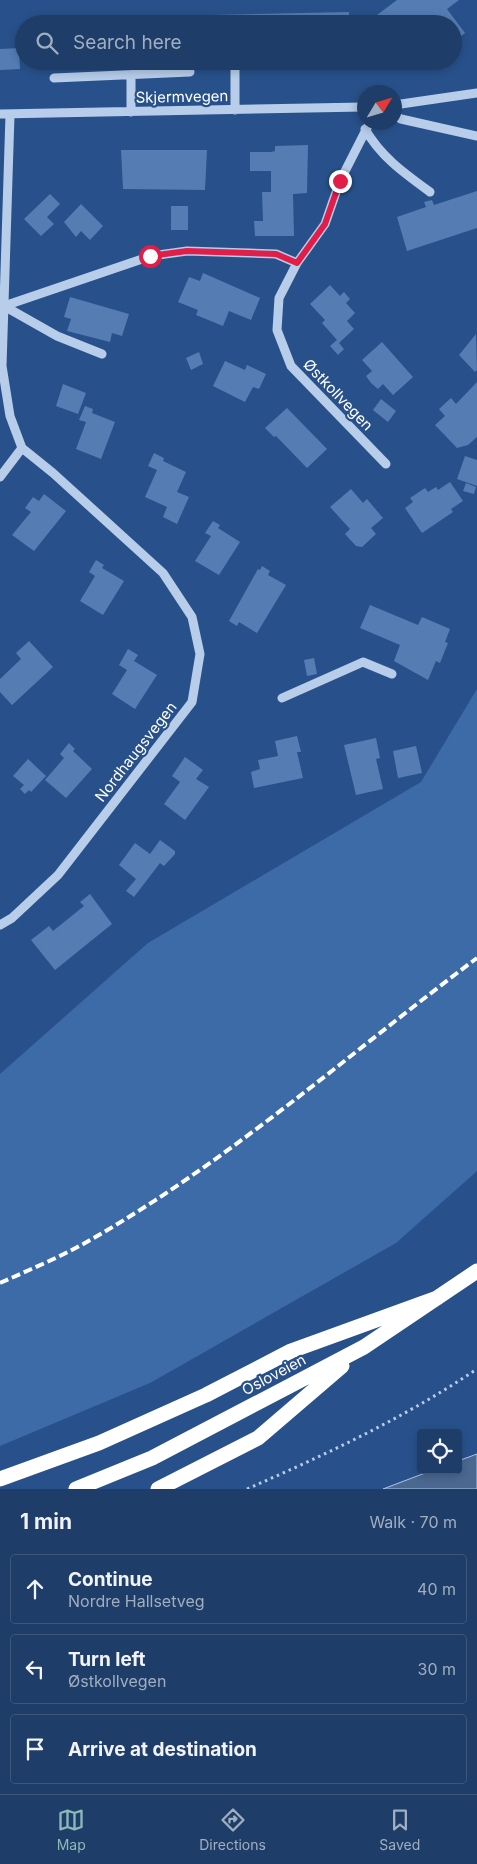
<!DOCTYPE html>
<html lang="en">
<head>
<meta charset="utf-8">
<style>
  :root { --surface:#1e3d68; --page:#2b4871; --text:#f1f3f6; --muted:#a1aec0; --line:#3c567c; --accent:#8bbbb9 }
  body { margin:0; font-family:Inter,sans-serif; background:var(--page); color:var(--text) }
  .controls { position:absolute; right:15px; bottom:15px; display:grid; overflow:hidden; border-radius:5px; box-shadow:0 2px 8px #0003 }
  .controls button { width:45px; height:45px; display:grid; place-items:center; padding:0; border:0; border-bottom:1px solid var(--line); background:var(--surface); color:var(--text); font:25px sans-serif }
  .compass { position:absolute; left:357px; top:85px; width:45px; height:45px; border-radius:50%; background:var(--surface); box-shadow:0 2px 8px #0003; rotate:52deg }
  .stop { position:absolute; width:15px; height:15px; margin:-11px; border:4px solid #e11d48; border-radius:50%; background:#fff }
  .stop.end { background:#e11d48; border-color:#fff; box-shadow:0 1px 5px #0008 }
  .list { margin:0; padding:0; list-style:none }
  h2 { display:flex; justify-content:space-between; align-items:center; height:65px; margin:0; padding:0 20px; font-size:21px }
  h2 small { font-size:16px; font-weight:400; color:var(--muted) }
  .list li { display:grid; grid-template-columns:32px 1fr auto; gap:15px; align-items:center; box-sizing:border-box; height:70px; margin:0 10px 10px; padding:0 10px; border:1px solid var(--line); border-radius:5px }
  .list b { display:block; font-size:19px; white-space:nowrap }
  .list p { margin:0; font-size:16px; white-space:nowrap; color:var(--muted) }
  .list em { font-size:16px; font-style:normal; color:var(--muted) }
  .icon { flex:none; width:28px; height:28px; fill:none; stroke:currentColor; stroke-width:2; stroke-linecap:round; stroke-linejoin:round }
  .map { position:relative; flex:none; width:477px; height:1489px; overflow:hidden }
  .search { position:absolute; background:var(--surface); box-shadow:0 2px 8px #0003; left:15px; right:15px; top:15px; height:55px; display:flex; align-items:center; gap:12px; box-sizing:border-box; padding:0 18px; border-radius:28px; color:var(--muted); font-size:19px }
  .sheet { height:305px; background:var(--surface) }
  nav { display:flex; justify-content:space-around; align-items:center; box-sizing:border-box; height:70px; border-top:1px solid var(--line); background:var(--surface); font-size:14px; color:var(--muted) }
  nav a { display:grid; justify-items:center; gap:2px }
  nav .on { color:var(--accent) }
  .map>svg:first-child { display:block }
</style>
</head>
<body>
<div class="map">
<svg width="477" height="1489" viewBox="0 0 477 1489">
  <rect width="100%" height="100%" fill="#28518b"/>
  <path fill="#3d6ba8" d="M477 689V1171L396 1243 150 1383 0 1446V1074L148 943 421 782Z"/>
  <path fill="#4b6891" stroke="#abc7ea" d="M477 1454V1489H383L433 1470H458V1461Z"/>
  <path fill="#557db4" d="M397 0H459L447 9 465 33 453 42V24H377L373 18Z
    M349 12V24H210V15Z
    M19 48 20 69 0 70V49Z
    M308 145 307 193 293 194 294 236H255L254 221H263L262 192H271V171H250V152H271L275 151V146Z
    M121 150H207L205 190 123 189Z
    M477 191V228L407 251 397 217 426 207 424 202 432 200 434 205Z
    M50 194 60 204 47 217 54 224 41 236 24 219Z
    M81 204 103 226 90 240 81 231 76 237 64 222Z
    M171 206H188V230H171Z
    M203 273 260 298 251 320 229 311 223 326 196 315 198 310 178 302 189 277 200 281Z
    M330 285 340 296 344 292 350 299 346 303 355 313 347 321 354 329 339 343 344 349 338 355 330 346 337 340 322 323 325 320 310 304Z
    M70 297 129 314 122 336 112 333 110 342 67 331 71 319 64 317Z
    M476 334 477 370 475 372 459 355Z
    M382 342 413 377 393 395 383 384 378 389 371 383 366 376 372 371 362 360Z
    M199 352 203 364 191 370 186 358Z
    M225 361 245 370 247 365 266 374 259 389 253 387 245 402 213 386Z
    M477 382V437L468 445 457 448 435 425 445 416 439 409 451 398 456 404Z
    M63 384 86 393 78 414 56 406Z
    M381 399 396 411 388 422 373 410Z
    M85 406 93 409 92 413 115 422 101 459 76 449 86 422 79 420Z
    M287 408 327 449 307 468 276 436 274 437 265 428Z
    M154 453 164 458 163 461 186 472 177 492 189 497 177 524 163 517 167 507 145 497 157 470 148 466Z
    M465 456 477 460V486L457 479Z
    M450 482 463 501 451 509 453 512 422 533 405 508 413 502 410 498 425 488 428 492 436 487 438 490Z
    M466 483 476 487 474 494 463 491Z
    M351 489 363 503 367 499 383 518 371 528 376 534 362 547 356 546 345 534 350 529 330 507Z
    M44 494 66 511 34 551 12 535 31 512 25 508 33 497 39 501Z
    M213 521 220 525 218 528 240 542 219 575 195 561 211 536 205 533Z
    M96 560 104 565 102 568 124 581 103 615 80 601 95 576 89 572Z
    M262 566 270 571 268 575 286 585 257 633 239 622 237 626 229 621 258 569 260 570Z
    M370 605 418 625 422 617 450 629 445 642 448 643 440 663 436 661 428 680 394 661 400 645 360 628Z
    M29 641 53 667 12 705 0 692V679L21 659 16 653Z
    M128 649 138 655 134 661 157 675 135 709 112 694 127 670 119 665Z
    M314 658 317 674 307 676 304 660Z
    M297 736 301 752H297L303 778 254 788 251 772 260 769 258 760 278 756 275 741Z
    M376 738 380 758 376 759 383 789 356 795 344 745Z
    M69 743 75 749 73 751 92 769 66 798 45 780 64 758 60 754Z
    M416 746 422 773 398 778 393 751Z
    M185 757 203 770 196 779 209 787 185 820 164 804 180 782 172 776Z
    M28 759 46 776 31 792 29 790 25 794 20 789 24 785 13 776Z
    M160 840 175 851V854L164 866 160 863 134 897 126 891 136 879 119 865 135 843 150 854Z
    M90 894 112 924 55 970 31 940 49 926 53 931 84 906 80 902Z"/>
  <g fill="none" stroke-linecap="round" stroke-linejoin="round">
    <path stroke="#b7cdea" stroke-width="3" stroke-dasharray="2.5 4" stroke-linecap="butt" d="M380 91V92
      M247 1489C327 1454 404 1418 477 1369"/>
    <path stroke="#b7cdea" stroke-width="9" d="M235 63V110
      M216 64 286 61
      M54 78 190 72
      M394 105 477 93
      M131 112V75
      M0 114 364 107
      M394 115 401 119 477 136
      M370 122 340 181 325 224 297 263 279 298 277 330 291 366 386 464
      M365 129C381 157 404 173 430 192
      M4 306 151 256 187 251 276 254 297 263
      M4 306 57 336 102 354
      M0 477 22 448 10 416 2 366 10 115
      M282 698 363 662 392 674
      M0 925 12 918 58 875 192 702 200 654 192 617 163 573 53 473 22 448"/>
    <path stroke="#fff" stroke-width="15" d="M0 1479 99 1443 206 1395 291 1351 437 1298
      M76 1489 152 1458 364 1347 477 1271
      M158 1489 258 1438 342 1366"/>
    <path stroke="#fff" stroke-width="4" stroke-dasharray="9 4" stroke-linecap="butt" d="M0 1283C31 1269 63 1256 92 1239 230 1160 350 1053 477 958"/>
  </g>
  <g fill="none" stroke-linecap="round" stroke-linejoin="round">
    <path stroke="#e11d48" stroke-width="6" d="M150 256 187 251 276 254 297 263 325 224 340 181"/>
  </g>
  <g text-anchor="middle" stroke-width="4.5" stroke-linejoin="round" paint-order="stroke">
    <g font-size="15" fill="#fff" stroke="#28518b">
      <text transform="translate(182 97) rotate(-1)" y="5">Skjermvegen</text>
      <text transform="translate(338 395) rotate(46)" y="5">Østkollvegen</text>
      <text transform="translate(136 752) rotate(-52)" y="5">Nordhaugsvegen</text>
      <text transform="translate(274 1375) rotate(-28)" y="5">Osloveien</text>
    </g>
  </g>
</svg>
<div class="controls">
<button><svg class="icon" aria-label="locate" viewBox="0 0 24 24"><circle cx="12" cy="12" r="6"/><path d="M12 2v4M12 18v4M2 12h4M18 12h4"/></svg></button>
</div>
<svg class="compass" viewBox="-18 -18 36 36"><path d="M0-13l5 13h-10z" fill="#e53935"/><path d="M0 13l5-13h-10z" fill="#a1aec0"/></svg>
<div class="stop" style="left:150px;top:256px"></div>
<div class="stop end" style="left:340px;top:181px"></div>
<div class="search"><svg class="icon" aria-label="search" viewBox="0 0 24 24"><circle cx="10" cy="10" r="6"/><path d="M15 15l6 6"/></svg>Search here</div>
</div>
<section class="sheet">
<h2>1 min<small>Walk · 70 m</small></h2>
<ul class="list">
<li><svg class="icon" aria-label="ahead" viewBox="0 0 24 24"><path d="M12 20V5M6 11l6-6 6 6"/></svg><div><b>Continue</b><p>Nordre Hallsetveg</p></div><em>40 m</em></li>
<li><svg class="icon" aria-label="left" viewBox="0 0 24 24"><path d="M17 20v-9H6M10 6l-5 5 5 5"/></svg><div><b>Turn left</b><p>Østkollvegen</p></div><em>30 m</em></li>
<li><svg class="icon" aria-label="arrive" viewBox="0 0 24 24"><path d="M6 21V4h12l-3 4 3 4H6"/></svg><div><b>Arrive at destination</b></div></li>
</ul>
</section>
<nav>
<a class="on"><svg class="icon" aria-label="map" viewBox="0 0 24 24"><path d="M3 6l6-2 6 2 6-2v14l-6 2-6-2-6 2zM9 4v14M15 6v14"/></svg>Map</a>
<a><svg class="icon" aria-label="directions" viewBox="0 0 24 24"><path d="M12 3l9 9-9 9-9-9zM9 14v-3h6M13 9l2 2-2 2"/></svg>Directions</a>
<a><svg class="icon" aria-label="saved" viewBox="0 0 24 24"><path d="M7 4h10v16l-5-4-5 4z"/></svg>Saved</a>
</nav>
</body>
</html>
